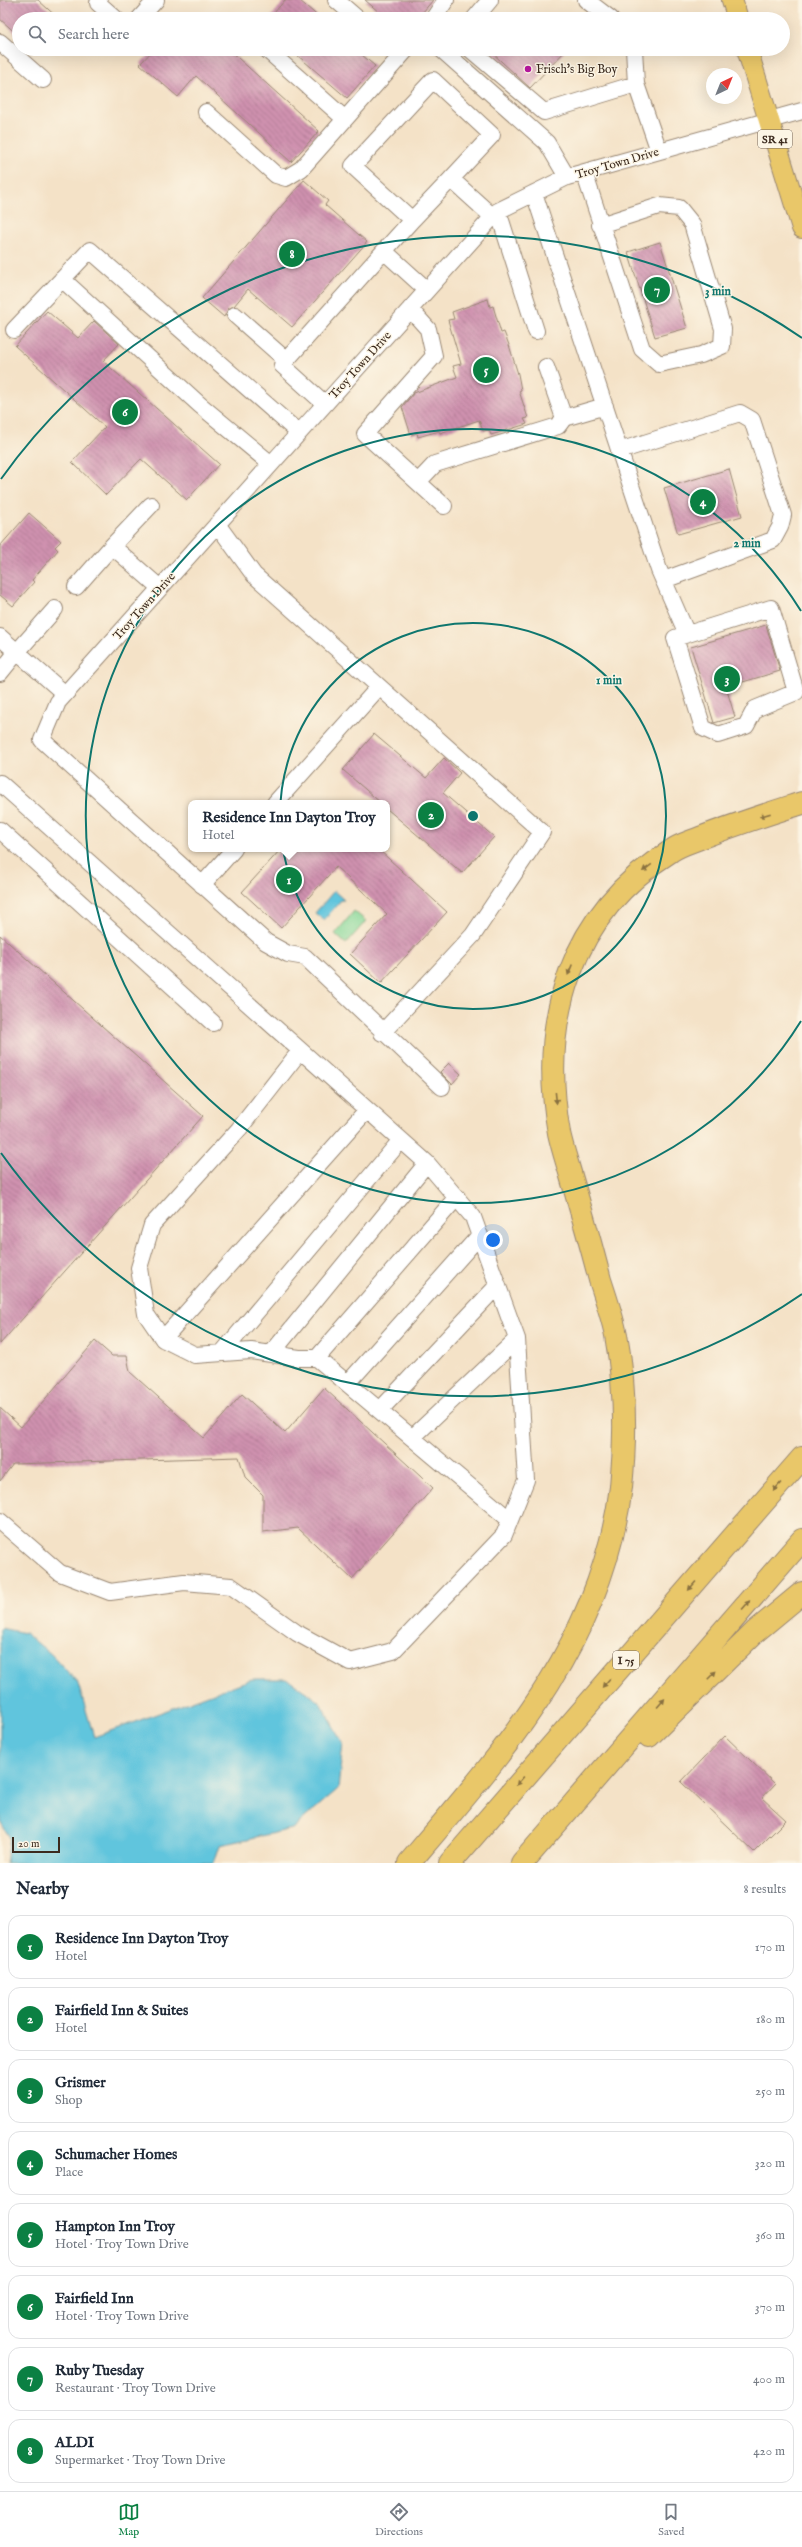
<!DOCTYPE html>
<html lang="en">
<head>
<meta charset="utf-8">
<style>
  :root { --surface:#fff; --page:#f2f2f3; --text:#1f2937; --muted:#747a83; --line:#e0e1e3; --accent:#0b8043 }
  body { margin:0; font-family:"IM FELL English",serif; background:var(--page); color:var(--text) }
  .compass { position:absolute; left:706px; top:68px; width:36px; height:36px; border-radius:50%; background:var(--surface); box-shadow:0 4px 16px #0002; rotate:43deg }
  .scale { position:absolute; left:12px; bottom:10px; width:48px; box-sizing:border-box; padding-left:4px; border:2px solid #3b2a1e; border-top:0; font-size:11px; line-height:14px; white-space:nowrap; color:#3b2a1e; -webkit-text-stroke:3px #fcf5e5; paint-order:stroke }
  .you { position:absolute; left:493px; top:1240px; width:14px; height:14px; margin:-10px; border:3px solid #fff; border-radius:50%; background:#1a73e8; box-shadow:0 0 0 6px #1a73e833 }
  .badge { display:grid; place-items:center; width:26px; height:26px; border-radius:50%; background:var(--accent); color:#fff; font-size:13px; font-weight:700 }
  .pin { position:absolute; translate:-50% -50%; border:2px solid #fff; box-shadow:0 1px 4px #0006 }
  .popup { position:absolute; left:188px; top:800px; width:202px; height:52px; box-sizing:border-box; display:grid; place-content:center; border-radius:8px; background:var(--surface); filter:drop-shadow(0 1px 3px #0005); font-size:13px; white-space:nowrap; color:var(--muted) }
  .popup b { font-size:15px; color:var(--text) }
  .popup::after { content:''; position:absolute; left:50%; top:100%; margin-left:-8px; border:8px solid transparent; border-top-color:var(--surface) }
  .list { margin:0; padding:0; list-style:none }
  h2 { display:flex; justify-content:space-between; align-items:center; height:52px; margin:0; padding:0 16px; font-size:17px }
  h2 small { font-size:13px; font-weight:400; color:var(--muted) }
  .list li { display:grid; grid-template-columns:26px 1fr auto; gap:12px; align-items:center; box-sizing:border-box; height:64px; margin:0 8px 8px; padding:0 8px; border:1px solid var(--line); border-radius:12px }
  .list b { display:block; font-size:15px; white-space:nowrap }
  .list p { margin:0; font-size:13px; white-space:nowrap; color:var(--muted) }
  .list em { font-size:13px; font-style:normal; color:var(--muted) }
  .icon { flex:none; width:22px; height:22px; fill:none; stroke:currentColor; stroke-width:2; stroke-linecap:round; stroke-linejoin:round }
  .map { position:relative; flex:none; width:802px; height:1863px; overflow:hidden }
  .search { position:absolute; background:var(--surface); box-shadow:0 4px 16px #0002; left:12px; right:12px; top:12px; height:44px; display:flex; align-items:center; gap:10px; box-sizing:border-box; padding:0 14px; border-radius:22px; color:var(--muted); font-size:15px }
  .sheet { height:628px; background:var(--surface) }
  nav { display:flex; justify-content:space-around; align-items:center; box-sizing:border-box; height:56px; border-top:1px solid var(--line); background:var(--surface); font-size:11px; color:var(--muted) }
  nav a { display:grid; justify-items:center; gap:2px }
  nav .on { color:var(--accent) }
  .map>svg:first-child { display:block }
</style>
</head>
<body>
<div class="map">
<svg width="802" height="1863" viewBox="0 0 802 1863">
  <defs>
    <pattern id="building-back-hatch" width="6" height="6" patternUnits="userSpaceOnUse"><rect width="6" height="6" fill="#cf91af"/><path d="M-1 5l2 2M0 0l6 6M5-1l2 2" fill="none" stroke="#a9778e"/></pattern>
  </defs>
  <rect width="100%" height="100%" fill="#fcf5e5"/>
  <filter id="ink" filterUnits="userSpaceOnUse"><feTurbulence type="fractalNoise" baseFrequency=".025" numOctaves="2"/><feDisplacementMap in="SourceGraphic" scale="8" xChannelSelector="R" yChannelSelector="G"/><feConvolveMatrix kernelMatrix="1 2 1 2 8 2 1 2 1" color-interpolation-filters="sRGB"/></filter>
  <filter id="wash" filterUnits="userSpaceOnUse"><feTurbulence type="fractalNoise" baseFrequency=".012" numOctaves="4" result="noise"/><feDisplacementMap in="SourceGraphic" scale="16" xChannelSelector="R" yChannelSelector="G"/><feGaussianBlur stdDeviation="0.9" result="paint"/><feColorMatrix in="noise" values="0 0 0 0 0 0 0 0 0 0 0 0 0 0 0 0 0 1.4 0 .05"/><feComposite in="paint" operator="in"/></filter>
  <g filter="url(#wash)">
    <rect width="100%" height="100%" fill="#f4e2c7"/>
    <path fill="#85d797" stroke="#60805a" d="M354 911 366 921 346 944 335 934Z"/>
    <path fill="#60c5dd" stroke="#4e787e" d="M334 891 344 900H341L324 920 315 913Z
      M0 1628 25 1633 51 1654 78 1683 94 1737 252 1679H287L319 1701 343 1743 338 1789 292 1829 220 1845 214 1863H6L10 1838 0 1821Z"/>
    <g id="blocks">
      <path fill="url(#building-back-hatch)" d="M0 0H38L59 19H19V36L0 19Z
        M285 0H299L321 19H269Z
        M365 0H433L417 19H387Z
        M154 49H228L319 131 291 162 196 76 178 97 140 64Z
        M290 49H355L375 66 347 98Z
        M488 49H567L530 88Z
        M304 180 328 201 325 205 367 242 292 327 248 289 234 306 228 309 224 317 202 298Z
        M660 242 687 328 655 337 628 252Z
        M488 299 490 307 493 306 501 333 504 332 509 345 518 374 521 390 519 391 528 418 524 419 527 424 491 435 489 430 483 431 479 420 440 433 439 431 418 437 417 433 411 435 402 407 414 393 457 377 453 366 461 364 448 320 454 319 452 312Z
        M47 311 78 338 94 321 119 344 103 361 219 464 187 500 141 459 106 495 72 462 105 427 15 346Z
        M729 469 742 516 678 534 664 488Z
        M29 513 61 541 55 547 58 550 32 580 34 582 13 606 0 595V546Z
        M766 625 780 671 726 687 735 717 714 723 691 647Z
        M374 734 426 778 444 758 460 773 443 793 494 837 462 873 387 809V803H381L343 770Z
        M281 849H378L447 912 381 983 350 954 387 914 336 867 281 928 242 892Z
        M0 935 203 1116 0 1344Z
        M449 1063 461 1074 452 1084 440 1072Z
        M95 1341 112 1356H127L130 1372 204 1438 242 1394 285 1433 324 1388 433 1488 352 1579 298 1528 263 1532V1495L245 1477 239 1457 13 1464 0 1481V1408L21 1427Z
        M725 1736 775 1784 762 1798 786 1820 754 1852 681 1782Z"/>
    </g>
  </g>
  <g filter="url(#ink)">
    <use href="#blocks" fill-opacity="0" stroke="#988672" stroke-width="1"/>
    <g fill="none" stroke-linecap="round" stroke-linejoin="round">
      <defs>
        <path id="minor" d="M336 0 358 19
          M586 0 611 19
          M98 3 116 19
          M139 19 156 0
          M433 19 446 0
          M474 19 490 0
          M0 42 43 80
          M266 49 345 119
          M441 49 547 143 567 177
          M470 49 544 112 636 84
          M634 49 636 84 659 151
          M206 112 276 175 286 178 301 169 407 49
          M584 172 642 349 659 364 701 355 722 346 723 329 692 224 679 208 659 206 600 225
          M534 193 659 570 687 634
          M498 211 536 331
          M412 220 451 179 493 217
          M62 279 200 405 271 464
          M427 290 384 251 412 220 353 166 433 80 492 135 451 179
          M410 309 428 329 434 356 365 434 444 506
          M235 315 286 360
          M14 330 90 250 299 433
          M546 367 564 418
          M325 404 282 365 384 251
          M619 451 740 413 752 420 783 515 780 527 773 540 664 580
          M418 482 435 464 558 426 564 418 605 406
          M151 505 112 546 160 588
          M217 524 254 575 542 832 473 935 382 1033
          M76 587 112 546
          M771 608 796 692 755 709 746 726 718 735 703 728 675 638Z
          M55 609 17 652 65 694
          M0 637 17 652 0 673
          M0 783 427 1163 473 1217 517 1339 526 1480 504 1535 393 1651 350 1662 297 1633 231 1586 184 1582 110 1592 60 1573 0 1521
          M275 803 379 687
          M0 830 213 1023
          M202 885 234 849
          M300 1051 239 1129 152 1225 139 1268 146 1314 163 1339 195 1355 251 1351 299 1358H317L510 1520
          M442 1087 305 957 288 954 266 942 42 740 58 702 498 211 567 177 802 111
          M163 1339 367 1110
          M222 1353 401 1140
          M271 1354 427 1163
          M317 1358 457 1197
          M348 1383 480 1235
          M380 1410 498 1285
          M413 1437 517 1339"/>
        <path id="major" d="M732 0 738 19
          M747 49 802 228"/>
        <path id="highway" d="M649 1736 755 1632 802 1593
          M409 1863C506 1749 602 1642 621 1487 626 1438 625 1384 616 1335 612 1316 606 1298 600 1280 591 1245 581 1210 571 1176 567 1162 562 1147 559 1133 539 1020 570 914 671 851 679 845 690 842 700 838 733 825 768 814 802 803
          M450 1863 802 1458
          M522 1863 802 1540"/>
      </defs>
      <use href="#minor" stroke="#988672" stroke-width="18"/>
      <use href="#major" stroke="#988672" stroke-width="22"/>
      <use href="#highway" stroke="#988672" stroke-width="24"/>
      <use href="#minor" stroke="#fff" stroke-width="16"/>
      <use href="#major" stroke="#e9c769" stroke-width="20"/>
      <use href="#highway" stroke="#e9c769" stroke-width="22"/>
    </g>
    <defs><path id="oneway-solid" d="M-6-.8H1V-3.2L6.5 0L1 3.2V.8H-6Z"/></defs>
    <g fill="#897140">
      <use href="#oneway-solid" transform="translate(765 815) rotate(162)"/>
      <use href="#oneway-solid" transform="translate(647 868) rotate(143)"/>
      <use href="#oneway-solid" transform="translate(570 970) rotate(112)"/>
      <use href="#oneway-solid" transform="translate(556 1098) rotate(84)"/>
      <use href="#oneway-solid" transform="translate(777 1487) rotate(131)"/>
      <use href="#oneway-solid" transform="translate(692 1586) rotate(131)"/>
      <use href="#oneway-solid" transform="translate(746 1605) rotate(-49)"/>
      <use href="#oneway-solid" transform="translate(712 1675) rotate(-45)"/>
      <use href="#oneway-solid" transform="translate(606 1683) rotate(131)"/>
      <use href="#oneway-solid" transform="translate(661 1703) rotate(-49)"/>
      <use href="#oneway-solid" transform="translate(520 1781) rotate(130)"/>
    </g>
  </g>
  <g fill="none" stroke="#0f766e" stroke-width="2">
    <circle cx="473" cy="816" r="193"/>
    <path d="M801 1021A387 387 0 1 1 801 611"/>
    <path d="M802 1294A580 580 0 0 1 1 1153M1 479A580 580 0 0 1 802 338"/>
  </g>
  <circle fill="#b5179e" stroke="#fcf5e5" stroke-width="1.5" cx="528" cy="69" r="4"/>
  <g text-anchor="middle" stroke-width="3" stroke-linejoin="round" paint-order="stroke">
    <g fill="#fcf5e5" stroke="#75675a" stroke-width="1">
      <rect x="758" y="130" width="34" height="18" rx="3"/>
      <rect x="613" y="1651" width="26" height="18" rx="3"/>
    </g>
    <g font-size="11" font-weight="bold" fill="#3b2a1e">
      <text x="775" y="143">SR 41</text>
      <text x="626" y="1664">I 75</text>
    </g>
    <g font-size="12" fill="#3b2a1e" stroke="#fcf5e5" text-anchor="start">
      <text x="536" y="73">Frisch's Big Boy</text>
    </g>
    <g font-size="12" fill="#3b2a1e" stroke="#fcf5e5">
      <text transform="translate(617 163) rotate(-16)" y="4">Troy Town Drive</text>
      <text transform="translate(360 365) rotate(-48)" y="4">Troy Town Drive</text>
      <text transform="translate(144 606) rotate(-48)" y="4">Troy Town Drive</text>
    </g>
  </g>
  <circle cx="473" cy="816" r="6" fill="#0f766e" stroke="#fcf5e5" stroke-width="2"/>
  <g font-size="12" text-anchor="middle" font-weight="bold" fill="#0f766e" stroke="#fcf5e5" stroke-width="3" stroke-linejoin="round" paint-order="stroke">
    <text x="718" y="295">3 min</text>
    <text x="747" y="547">2 min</text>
    <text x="609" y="684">1 min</text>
  </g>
</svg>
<svg class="compass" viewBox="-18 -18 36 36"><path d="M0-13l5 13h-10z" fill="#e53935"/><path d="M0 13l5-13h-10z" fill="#747a83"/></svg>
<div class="scale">20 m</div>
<div class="you"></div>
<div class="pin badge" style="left:289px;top:880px">1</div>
<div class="popup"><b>Residence Inn Dayton Troy</b>Hotel</div>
<div class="pin badge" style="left:431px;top:815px">2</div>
<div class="pin badge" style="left:727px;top:679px">3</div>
<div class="pin badge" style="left:703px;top:502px">4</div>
<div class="pin badge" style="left:486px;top:370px">5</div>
<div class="pin badge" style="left:125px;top:412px">6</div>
<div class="pin badge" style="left:657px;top:290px">7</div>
<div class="pin badge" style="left:292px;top:254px">8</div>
<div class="search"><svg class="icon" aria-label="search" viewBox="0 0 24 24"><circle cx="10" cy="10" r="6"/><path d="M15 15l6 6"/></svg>Search here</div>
</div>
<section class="sheet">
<h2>Nearby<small>8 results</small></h2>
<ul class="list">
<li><span class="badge">1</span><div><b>Residence Inn Dayton Troy</b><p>Hotel</p></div><em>170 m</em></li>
<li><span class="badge">2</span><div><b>Fairfield Inn &amp; Suites</b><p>Hotel</p></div><em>180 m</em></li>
<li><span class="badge">3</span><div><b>Grismer</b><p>Shop</p></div><em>250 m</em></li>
<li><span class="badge">4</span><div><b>Schumacher Homes</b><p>Place</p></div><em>320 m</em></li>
<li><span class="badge">5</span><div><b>Hampton Inn Troy</b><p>Hotel · Troy Town Drive</p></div><em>360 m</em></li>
<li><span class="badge">6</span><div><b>Fairfield Inn</b><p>Hotel · Troy Town Drive</p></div><em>370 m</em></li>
<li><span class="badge">7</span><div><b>Ruby Tuesday</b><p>Restaurant · Troy Town Drive</p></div><em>400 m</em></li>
<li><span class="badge">8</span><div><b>ALDI</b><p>Supermarket · Troy Town Drive</p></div><em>420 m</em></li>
</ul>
</section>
<nav>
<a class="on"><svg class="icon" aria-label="map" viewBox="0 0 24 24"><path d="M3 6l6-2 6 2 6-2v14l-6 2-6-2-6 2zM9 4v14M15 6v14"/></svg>Map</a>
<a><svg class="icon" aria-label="directions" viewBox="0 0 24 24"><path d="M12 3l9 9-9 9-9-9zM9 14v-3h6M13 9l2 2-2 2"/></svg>Directions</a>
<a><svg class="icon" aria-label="saved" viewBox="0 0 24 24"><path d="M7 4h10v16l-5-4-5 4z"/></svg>Saved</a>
</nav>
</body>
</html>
